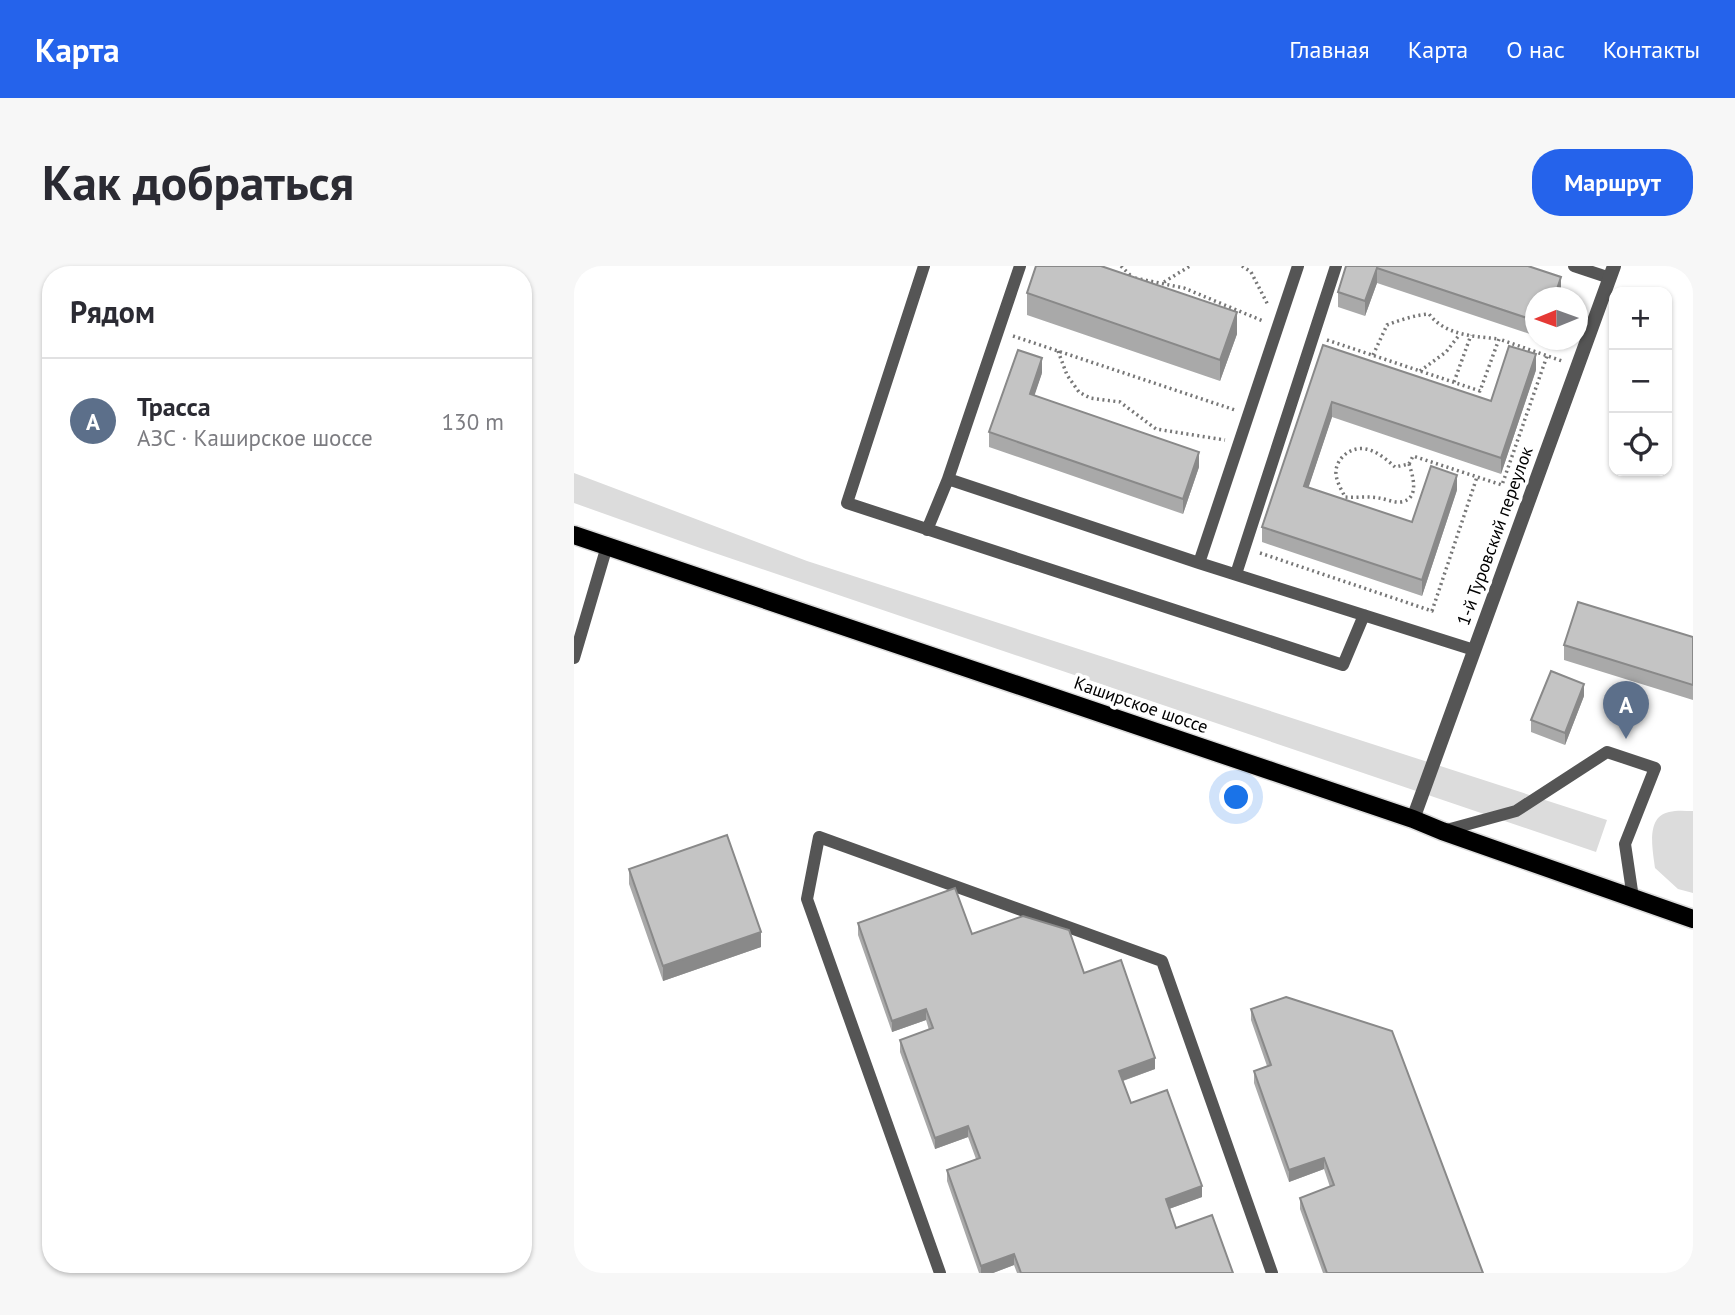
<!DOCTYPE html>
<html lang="ru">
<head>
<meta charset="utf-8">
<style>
  :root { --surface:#fff; --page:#f7f7f7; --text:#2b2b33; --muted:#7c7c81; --line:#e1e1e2; --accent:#2563eb }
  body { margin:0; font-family:"PT Sans",sans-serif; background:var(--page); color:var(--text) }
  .controls { position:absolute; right:21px; top:21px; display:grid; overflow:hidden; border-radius:14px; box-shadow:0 2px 5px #0004 }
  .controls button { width:63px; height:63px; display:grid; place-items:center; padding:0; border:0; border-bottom:2px solid var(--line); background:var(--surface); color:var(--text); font:35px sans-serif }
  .compass { position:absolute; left:951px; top:21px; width:63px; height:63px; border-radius:50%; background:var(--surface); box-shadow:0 2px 5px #0004; rotate:269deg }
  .you { position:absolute; left:663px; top:532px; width:24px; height:24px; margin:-18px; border:5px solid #fff; border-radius:50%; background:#1a73e8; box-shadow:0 0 0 10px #1a73e833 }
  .badge { display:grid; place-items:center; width:46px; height:46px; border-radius:50%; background:var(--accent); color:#fff; font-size:23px; font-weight:700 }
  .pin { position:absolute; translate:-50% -58px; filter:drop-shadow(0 2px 4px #0008) }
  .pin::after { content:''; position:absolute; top:37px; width:24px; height:21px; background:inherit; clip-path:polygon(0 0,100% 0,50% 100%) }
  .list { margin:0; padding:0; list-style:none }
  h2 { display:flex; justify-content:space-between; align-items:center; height:91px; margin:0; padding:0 28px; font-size:30px }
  h2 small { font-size:23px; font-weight:400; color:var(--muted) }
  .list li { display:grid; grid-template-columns:46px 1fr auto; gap:21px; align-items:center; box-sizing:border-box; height:126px; padding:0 28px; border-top:2px solid var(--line) }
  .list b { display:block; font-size:26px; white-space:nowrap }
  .list p { margin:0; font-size:23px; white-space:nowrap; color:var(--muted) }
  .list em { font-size:23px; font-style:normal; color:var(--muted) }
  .icon { flex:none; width:38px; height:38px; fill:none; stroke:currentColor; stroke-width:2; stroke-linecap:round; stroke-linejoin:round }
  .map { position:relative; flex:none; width:1119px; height:1007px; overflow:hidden; border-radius:28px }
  header { display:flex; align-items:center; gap:42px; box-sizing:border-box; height:98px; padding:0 35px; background:var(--accent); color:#fff }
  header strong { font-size:33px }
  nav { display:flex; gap:38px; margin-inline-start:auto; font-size:24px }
  .intro { display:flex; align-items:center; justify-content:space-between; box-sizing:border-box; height:168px; padding:0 42px }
  h1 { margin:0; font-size:49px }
  .button { padding:18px 32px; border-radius:28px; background:var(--accent); color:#fff; font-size:24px; font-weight:700 }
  main { display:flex; gap:42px; padding:0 42px }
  aside { flex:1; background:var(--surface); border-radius:28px; box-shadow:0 2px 5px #0004 }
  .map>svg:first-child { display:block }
</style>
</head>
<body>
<header>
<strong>Карта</strong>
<nav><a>Главная</a><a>Карта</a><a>О нас</a><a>Контакты</a></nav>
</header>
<div class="intro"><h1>Как добраться</h1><a class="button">Маршрут</a></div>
<main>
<aside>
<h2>Рядом<small></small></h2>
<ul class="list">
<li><span class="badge" style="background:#5c6f8a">A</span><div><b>Трасса</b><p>АЗС · Каширское шоссе</p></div><em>130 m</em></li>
</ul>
</aside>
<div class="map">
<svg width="1119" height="1007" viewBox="0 0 1119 1007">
  <rect width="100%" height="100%" fill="#fff"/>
  <path fill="#dcdcdc" d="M0 207 233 295 1033 554 1022 586 129 283 0 237Z
    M1119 545V627L1104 623 1081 602C1079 585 1071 551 1095 546 1103 544 1111 545 1119 545Z"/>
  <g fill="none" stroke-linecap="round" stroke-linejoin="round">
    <defs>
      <path id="primary" d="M0 269 839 553 868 565 1119 653"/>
    </defs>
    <use href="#primary" stroke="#dbdbdb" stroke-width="21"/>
    <path stroke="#777" stroke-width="3.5" stroke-dasharray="2 3.5" stroke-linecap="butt" d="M547 0 559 12
      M668 0 677 6 694 39
      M561 12 610 22 689 55
      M590 16 616 0
      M439 70 661 144
      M753 74 906 125 925 73 988 95
      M484 85 493 109 505 126 516 132 546 136 582 163 651 174
      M799 89 813 59C826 54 841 49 855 48 872 70 900 70 925 73
      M846 105 872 86 886 68
      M880 116 897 69
      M835 198C839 210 846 233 827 236 820 237 812 233 805 232 794 230 782 232 771 231 767 223 761 213 762 204 764 190 779 180 792 183 803 185 813 194 821 201L835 198 839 190 928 219 973 90
      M686 287 858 345 903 211"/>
    <path stroke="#555" stroke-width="12" d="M350 0 273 237 769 399 790 349
      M446 0 374 213 625 297 900 384
      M1000 0 1036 12
      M353 264 374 213
      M625 297 724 0
      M662 308 762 0
      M0 392 33 280
      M869 565 942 545 1033 486 1081 502 1051 578 1059 632
      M366 1007 233 633 245 571 588 695 698 1007"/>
    <path stroke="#555" stroke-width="14" d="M839 553 1040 0"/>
    <use href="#primary" stroke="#000" stroke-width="18"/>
  </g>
  <path fill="#a9a9a9" d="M772 0H954L987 26 985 32H962V70L803 17 791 50 764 41V26Z
    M453 27 663 68 646 115 453 49Z
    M749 79 917 135 962 104 927 208 758 151 734 222 838 256 883 224 848 330 688 276V261Z
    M468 107 460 129 625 201 609 248 415 181V166Z
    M1119 371V434L990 394V379Z
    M1010 430 991 479 957 466V454Z
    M55 603 187 681 89 715 55 618Z
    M284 657 398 668 510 707 581 803 549 815 557 837 628 931 595 943 602 962 659 1007H443L440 999 419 1007H405L373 915V904L402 893 394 871 361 883 326 786V774L355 764 352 754 318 766 284 669Z
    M677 743 909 1007H749L726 943V932L756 921 750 903 715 916 680 817V805L693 800 677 754Z"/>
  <path fill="#898989" d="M803 2V17L791 50V35Z
    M987 11V26L985 32H980Z
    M663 46V68L646 115V94Z
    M962 88V104L927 208V192Z
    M468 92V107L456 143V128Z
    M758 136V151L730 235V220Z
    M625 186V201L609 248V233Z
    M883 209V224L848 330V314Z
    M1010 418V430L991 479V467Z
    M187 666V681L89 715V700Z
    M352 743V754L318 766V755Z
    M581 792V803L545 816V805Z
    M394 860V871L361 883V872Z
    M750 892V903L715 916V904Z
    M628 920V931L592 944V933Z
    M440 988V999L419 1007H407V1000Z"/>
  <path fill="#c4c4c4" stroke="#898989" stroke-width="2" d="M462 0H527L663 46 646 94 453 27Z
    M772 0H954L987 11 980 32H962V55L803 2 791 35 764 26Z
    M749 79 917 135 935 80 962 88 927 192 758 136 730 220 838 256 857 200 883 209 848 314 688 261Z
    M444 84 468 92 456 128 625 186 609 233 415 166Z
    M1004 336 1119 371V419L990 379Z
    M977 405 1010 418 991 467 957 454Z
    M153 569 187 666 89 700 55 603Z
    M381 622 398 668 449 650 495 664 510 707 547 694 581 792 545 805 557 837 593 824 628 920 592 933 602 962 638 949 659 1007H447L440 988 407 1000 373 904 406 892 394 860 361 872 326 774 359 762 352 743 318 755 284 657Z
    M712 731 818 765 909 1007H753L726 932 760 919 750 892 715 904 680 805 697 799 677 743Z"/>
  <g text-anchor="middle" stroke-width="7" stroke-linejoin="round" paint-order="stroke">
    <g font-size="18" fill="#000" stroke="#fff">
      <text transform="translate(921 270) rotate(-70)" y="6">1-й Туровский переулок</text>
      <text transform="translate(567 439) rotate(19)" y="6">Каширское шоссе</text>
    </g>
  </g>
</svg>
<div class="controls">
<button>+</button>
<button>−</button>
<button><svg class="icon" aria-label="locate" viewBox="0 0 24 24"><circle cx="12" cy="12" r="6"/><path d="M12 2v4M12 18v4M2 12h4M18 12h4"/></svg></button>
</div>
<svg class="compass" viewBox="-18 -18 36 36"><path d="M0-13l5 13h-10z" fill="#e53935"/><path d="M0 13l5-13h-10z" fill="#7c7c81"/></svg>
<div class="you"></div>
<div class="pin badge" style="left:1052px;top:473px;background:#5c6f8a">A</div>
</div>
</main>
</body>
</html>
